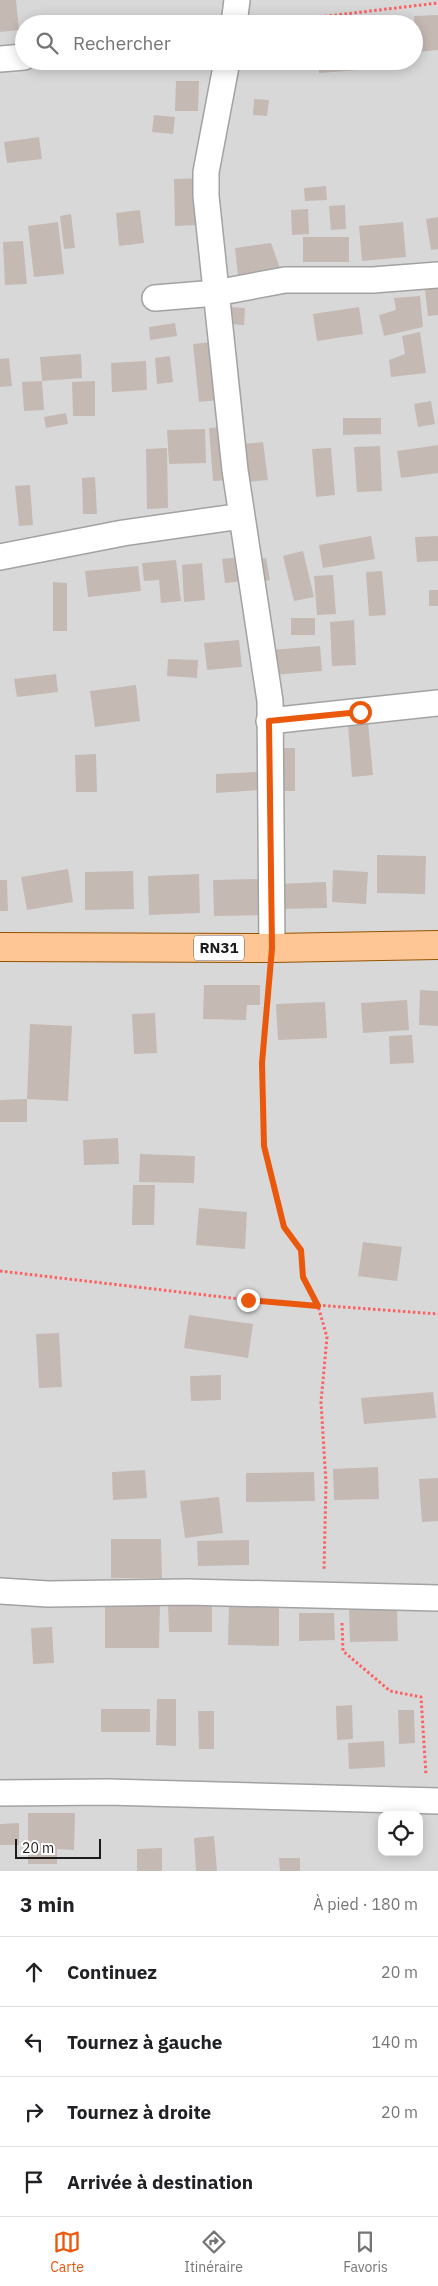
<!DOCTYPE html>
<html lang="fr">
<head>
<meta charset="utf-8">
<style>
  :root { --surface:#fff; --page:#f2f2f2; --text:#202124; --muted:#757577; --line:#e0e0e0; --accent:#ea580c }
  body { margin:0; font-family:"IBM Plex Sans",sans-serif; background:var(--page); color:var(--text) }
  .controls { position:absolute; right:15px; bottom:15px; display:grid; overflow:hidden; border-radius:10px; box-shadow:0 2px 12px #0003 }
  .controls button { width:45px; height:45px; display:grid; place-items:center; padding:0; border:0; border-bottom:1px solid var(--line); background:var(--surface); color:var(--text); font:25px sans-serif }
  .scale { position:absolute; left:15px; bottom:12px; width:86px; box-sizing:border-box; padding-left:5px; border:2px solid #1b1b1b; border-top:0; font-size:14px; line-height:18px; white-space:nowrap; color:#1b1b1b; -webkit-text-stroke:4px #fff; paint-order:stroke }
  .stop { position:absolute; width:15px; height:15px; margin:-11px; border:4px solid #ea580c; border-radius:50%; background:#fff }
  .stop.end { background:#ea580c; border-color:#fff; box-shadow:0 1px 5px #0008 }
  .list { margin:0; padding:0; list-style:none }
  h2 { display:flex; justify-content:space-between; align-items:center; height:65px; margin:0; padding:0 20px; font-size:21px }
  h2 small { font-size:16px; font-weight:400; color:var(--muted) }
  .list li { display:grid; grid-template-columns:32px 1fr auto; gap:15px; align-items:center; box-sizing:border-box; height:70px; padding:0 20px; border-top:1px solid var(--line) }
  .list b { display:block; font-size:19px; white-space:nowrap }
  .list em { font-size:16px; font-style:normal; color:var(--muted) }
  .icon { flex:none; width:28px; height:28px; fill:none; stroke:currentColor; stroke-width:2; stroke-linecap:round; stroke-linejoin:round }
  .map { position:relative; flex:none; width:438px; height:1871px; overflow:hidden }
  .search { position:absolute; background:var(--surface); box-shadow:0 2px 12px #0003; left:15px; right:15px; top:15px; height:55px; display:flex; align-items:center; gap:12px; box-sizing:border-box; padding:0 18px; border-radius:28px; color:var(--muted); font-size:19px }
  .sheet { height:345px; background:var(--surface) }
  nav { display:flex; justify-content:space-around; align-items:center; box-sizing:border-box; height:70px; border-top:1px solid var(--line); background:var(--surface); font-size:14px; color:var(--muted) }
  nav a { display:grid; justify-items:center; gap:2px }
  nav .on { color:var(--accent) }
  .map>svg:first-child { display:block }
</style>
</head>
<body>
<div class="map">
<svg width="438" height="1871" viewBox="0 0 438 1871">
  <rect width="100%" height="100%" fill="#ede8e0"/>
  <path fill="#d9d8d8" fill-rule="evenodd" d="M0 0H438V1871H0ZM24 24H414V61H24ZM382 1815H419V1852H382Z"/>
  <path fill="#c5b9b4" d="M0 0H16L19 30 0 32Z
    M438 15V50L417 52 414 16Z
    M318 61H357L358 70 319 73Z
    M176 81H199L198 111H175Z
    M254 99 269 100 267 116 253 115Z
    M154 115 175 117 173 134 152 132Z
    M39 137 42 159 7 163 4 142Z
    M201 178 202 225 175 226 174 179Z
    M326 186 327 200 305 201 304 188Z
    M345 205 346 229 331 230 329 206Z
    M308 209 309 234 292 235 291 210Z
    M140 210 144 243 119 246 116 213Z
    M71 214 75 248 64 249 60 216Z
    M438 217V249L431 250 426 219Z
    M58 222 64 274 34 277 28 226Z
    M403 222 406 257 362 261 359 226Z
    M303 237H349V262H303Z
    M23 241 27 284 5 285 3 242Z
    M271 243 281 271 238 276 235 248Z
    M438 280V315L428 316 424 282Z
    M420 296 423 327 384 336 379 315 396 310 394 298Z
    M230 307 245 308 244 325 229 324Z
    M359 307 363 334 317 341 313 314Z
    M175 323 177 336 150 340 149 327Z
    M420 332 426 373 391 377 389 360 405 354 402 336Z
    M212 342 218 400 199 402 193 344Z
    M81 354 82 378 42 381 40 357Z
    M170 356 173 382 157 384 155 358Z
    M9 358 12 386 0 387V359Z
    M146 361 147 390 112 392 111 363Z
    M42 381 44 410 24 411 22 382Z
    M95 381V416H73L72 382Z
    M431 401 435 424 418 427 414 404Z
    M66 413 68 424 46 428 44 417Z
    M343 418H381V434L343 435Z
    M226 427 231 480 213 481 209 428Z
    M205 429 206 463 169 464 167 430Z
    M263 442 268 480 247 482 243 444Z
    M438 445V473L401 478 397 451Z
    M380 446 382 491 357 492 354 447Z
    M167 448 168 508 147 509 146 449Z
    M331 448 335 495 316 497 312 449Z
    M95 477 97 514H83L82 478Z
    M30 485 33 525 19 526 15 486Z
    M371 536 375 559 323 568 319 545Z
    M438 536V561L417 562 415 537Z
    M303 551 314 597 294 601 283 556Z
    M240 557 243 581 225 583 222 559Z
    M266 558 270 580 255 583 251 561Z
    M176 560 181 601 161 603 159 580 144 581 142 563Z
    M202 563 205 600 184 602 182 565Z
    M138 566 141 591 88 597 85 571Z
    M382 571 386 615 369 616 366 572Z
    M333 575 336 614 317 615 314 576Z
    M53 582 67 583V631H53Z
    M429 590H438V606H429Z
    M291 618H315V635H291Z
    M354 620 356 665 332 666 330 622Z
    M239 640 242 667 207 670 204 643Z
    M320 646 322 671 274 675 271 650Z
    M168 659 198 660 197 678 167 676Z
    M56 674 58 692 17 697 14 679Z
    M136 685 140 721 95 727 90 691Z
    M368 723 373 775 352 777 348 725Z
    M273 748H295V791H273Z
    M96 754 97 792H76L75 755Z
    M257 772 258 790 216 793V774Z
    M377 855 426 856 425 894 377 893Z
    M68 869 73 902 27 910 21 877Z
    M333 870 368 872 366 904 332 902Z
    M133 871 134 909 85 910V872Z
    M199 874 200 913 149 915 148 876Z
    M261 879 262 915 214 916 213 880Z
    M0 880H7L8 911H0Z
    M326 882 327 908 279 909 278 884Z
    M204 985H260V1005H247L246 1020 203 1019Z
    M420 990 438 991V1026L419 1025Z
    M407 1000 409 1030 363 1033 361 1003Z
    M325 1002 327 1038 278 1040 276 1004Z
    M155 1013 157 1053 134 1054 132 1014Z
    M30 1024 72 1026 68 1101 27 1099Z
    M412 1035 414 1063 390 1064 389 1036Z
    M27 1099V1122H0V1100Z
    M118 1138 119 1164 84 1165 83 1140Z
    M140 1154 195 1156 194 1183 139 1182Z
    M133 1185H155L154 1225H132Z
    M199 1208 247 1212 245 1249 196 1245Z
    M363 1242 402 1247 397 1281 358 1276Z
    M189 1315 253 1324 248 1358 184 1348Z
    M59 1333 62 1387 39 1388 36 1334Z
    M221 1375V1400L191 1401 190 1376Z
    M433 1392 436 1418 364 1424 361 1398Z
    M378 1467 379 1499 334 1500 333 1469Z
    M145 1470 147 1498 113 1500 112 1472Z
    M314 1472 315 1501 246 1502V1473Z
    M438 1478V1521L422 1522 419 1479Z
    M219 1497 223 1533 185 1538 180 1501Z
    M111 1539H161L162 1578H111Z
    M249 1540V1565L198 1566 197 1541Z
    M229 1603H279V1646L228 1645Z
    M105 1604H160L159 1648H105Z
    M168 1604H212V1632H169Z
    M397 1609 398 1641 350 1642 349 1610Z
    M299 1613H334L335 1640 299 1641Z
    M52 1627 54 1663 33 1664 31 1628Z
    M157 1699H176V1746L156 1745Z
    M352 1705 353 1739 337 1740 336 1706Z
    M101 1709H150V1732H101Z
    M398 1710H414L415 1743 399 1744Z
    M198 1711H214V1749H199Z
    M384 1741 385 1767 349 1769 348 1743Z
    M28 1813H75L74 1850 57 1849V1864H28Z
    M19 1823V1845H0V1824Z
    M214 1836 217 1871H196L194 1838Z
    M162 1848V1871H137V1849Z
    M279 1858H300V1871H280Z"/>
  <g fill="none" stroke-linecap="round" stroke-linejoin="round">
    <defs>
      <path id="minor" d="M234 24 237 0
        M0 59 24 57
        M227 61 206 172V196L235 470 270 701 272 948
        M155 298 216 293 285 280H373L438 275
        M0 557 123 533 242 516
        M269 721 438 703
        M0 1591 48 1594 187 1592 438 1598
        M0 1793 108 1792 438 1801"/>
      <path id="primary" d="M0 947 272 948 438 945"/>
    </defs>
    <use href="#minor" stroke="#a2a2a2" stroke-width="28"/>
    <use href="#primary" stroke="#935300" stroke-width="30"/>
    <path stroke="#fd6162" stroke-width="3" stroke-dasharray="2.5 2.5" stroke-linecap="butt" d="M260 24 438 3
      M269 975 262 1063 264 1145 284 1227 301 1250 303 1277 318 1306 327 1337 321 1402 326 1483 324 1570
      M0 1271 248 1300 438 1314
      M342 1623 343 1651 390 1691 421 1697 426 1775"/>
    <use href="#minor" stroke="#fff" stroke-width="25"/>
    <use href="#primary" stroke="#fec595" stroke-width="28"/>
  </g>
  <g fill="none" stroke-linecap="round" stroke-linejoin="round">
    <path stroke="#ea580c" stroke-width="6" d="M248 1300 318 1306 303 1277 301 1250 284 1227 264 1146 262 1063 272 948 269 721 360 712"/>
  </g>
  <g text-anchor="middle" stroke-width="5" stroke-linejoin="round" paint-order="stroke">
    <rect fill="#fff" stroke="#5f5f5f" stroke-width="1" x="194" y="935.5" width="50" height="25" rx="4"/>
    <g font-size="15" font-weight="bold" fill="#1b1b1b">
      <text x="219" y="953">RN31</text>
    </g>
  </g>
</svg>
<div class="controls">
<button><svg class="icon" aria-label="locate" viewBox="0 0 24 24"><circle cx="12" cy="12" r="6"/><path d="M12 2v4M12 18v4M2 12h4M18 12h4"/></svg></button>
</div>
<div class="scale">20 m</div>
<div class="stop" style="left:360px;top:712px"></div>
<div class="stop end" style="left:248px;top:1300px"></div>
<div class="search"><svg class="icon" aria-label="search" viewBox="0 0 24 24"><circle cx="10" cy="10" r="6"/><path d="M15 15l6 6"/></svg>Rechercher</div>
</div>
<section class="sheet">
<h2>3 min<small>À pied · 180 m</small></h2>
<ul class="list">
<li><svg class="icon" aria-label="ahead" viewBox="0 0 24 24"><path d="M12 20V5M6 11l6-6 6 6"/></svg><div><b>Continuez</b></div><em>20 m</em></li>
<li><svg class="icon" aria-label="left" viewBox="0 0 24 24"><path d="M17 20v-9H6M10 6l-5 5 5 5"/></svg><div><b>Tournez à gauche</b></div><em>140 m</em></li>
<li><svg class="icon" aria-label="right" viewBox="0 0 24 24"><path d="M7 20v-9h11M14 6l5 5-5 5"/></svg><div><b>Tournez à droite</b></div><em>20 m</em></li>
<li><svg class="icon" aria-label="arrive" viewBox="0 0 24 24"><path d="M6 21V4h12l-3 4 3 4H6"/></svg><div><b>Arrivée à destination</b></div></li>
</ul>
</section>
<nav>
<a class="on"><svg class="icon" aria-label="map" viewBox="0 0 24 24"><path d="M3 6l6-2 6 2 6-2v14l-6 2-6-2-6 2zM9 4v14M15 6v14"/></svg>Carte</a>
<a><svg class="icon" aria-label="directions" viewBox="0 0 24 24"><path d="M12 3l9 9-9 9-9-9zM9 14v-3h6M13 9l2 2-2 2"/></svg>Itinéraire</a>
<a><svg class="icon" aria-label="saved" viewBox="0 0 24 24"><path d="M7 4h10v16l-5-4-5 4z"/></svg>Favoris</a>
</nav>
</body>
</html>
